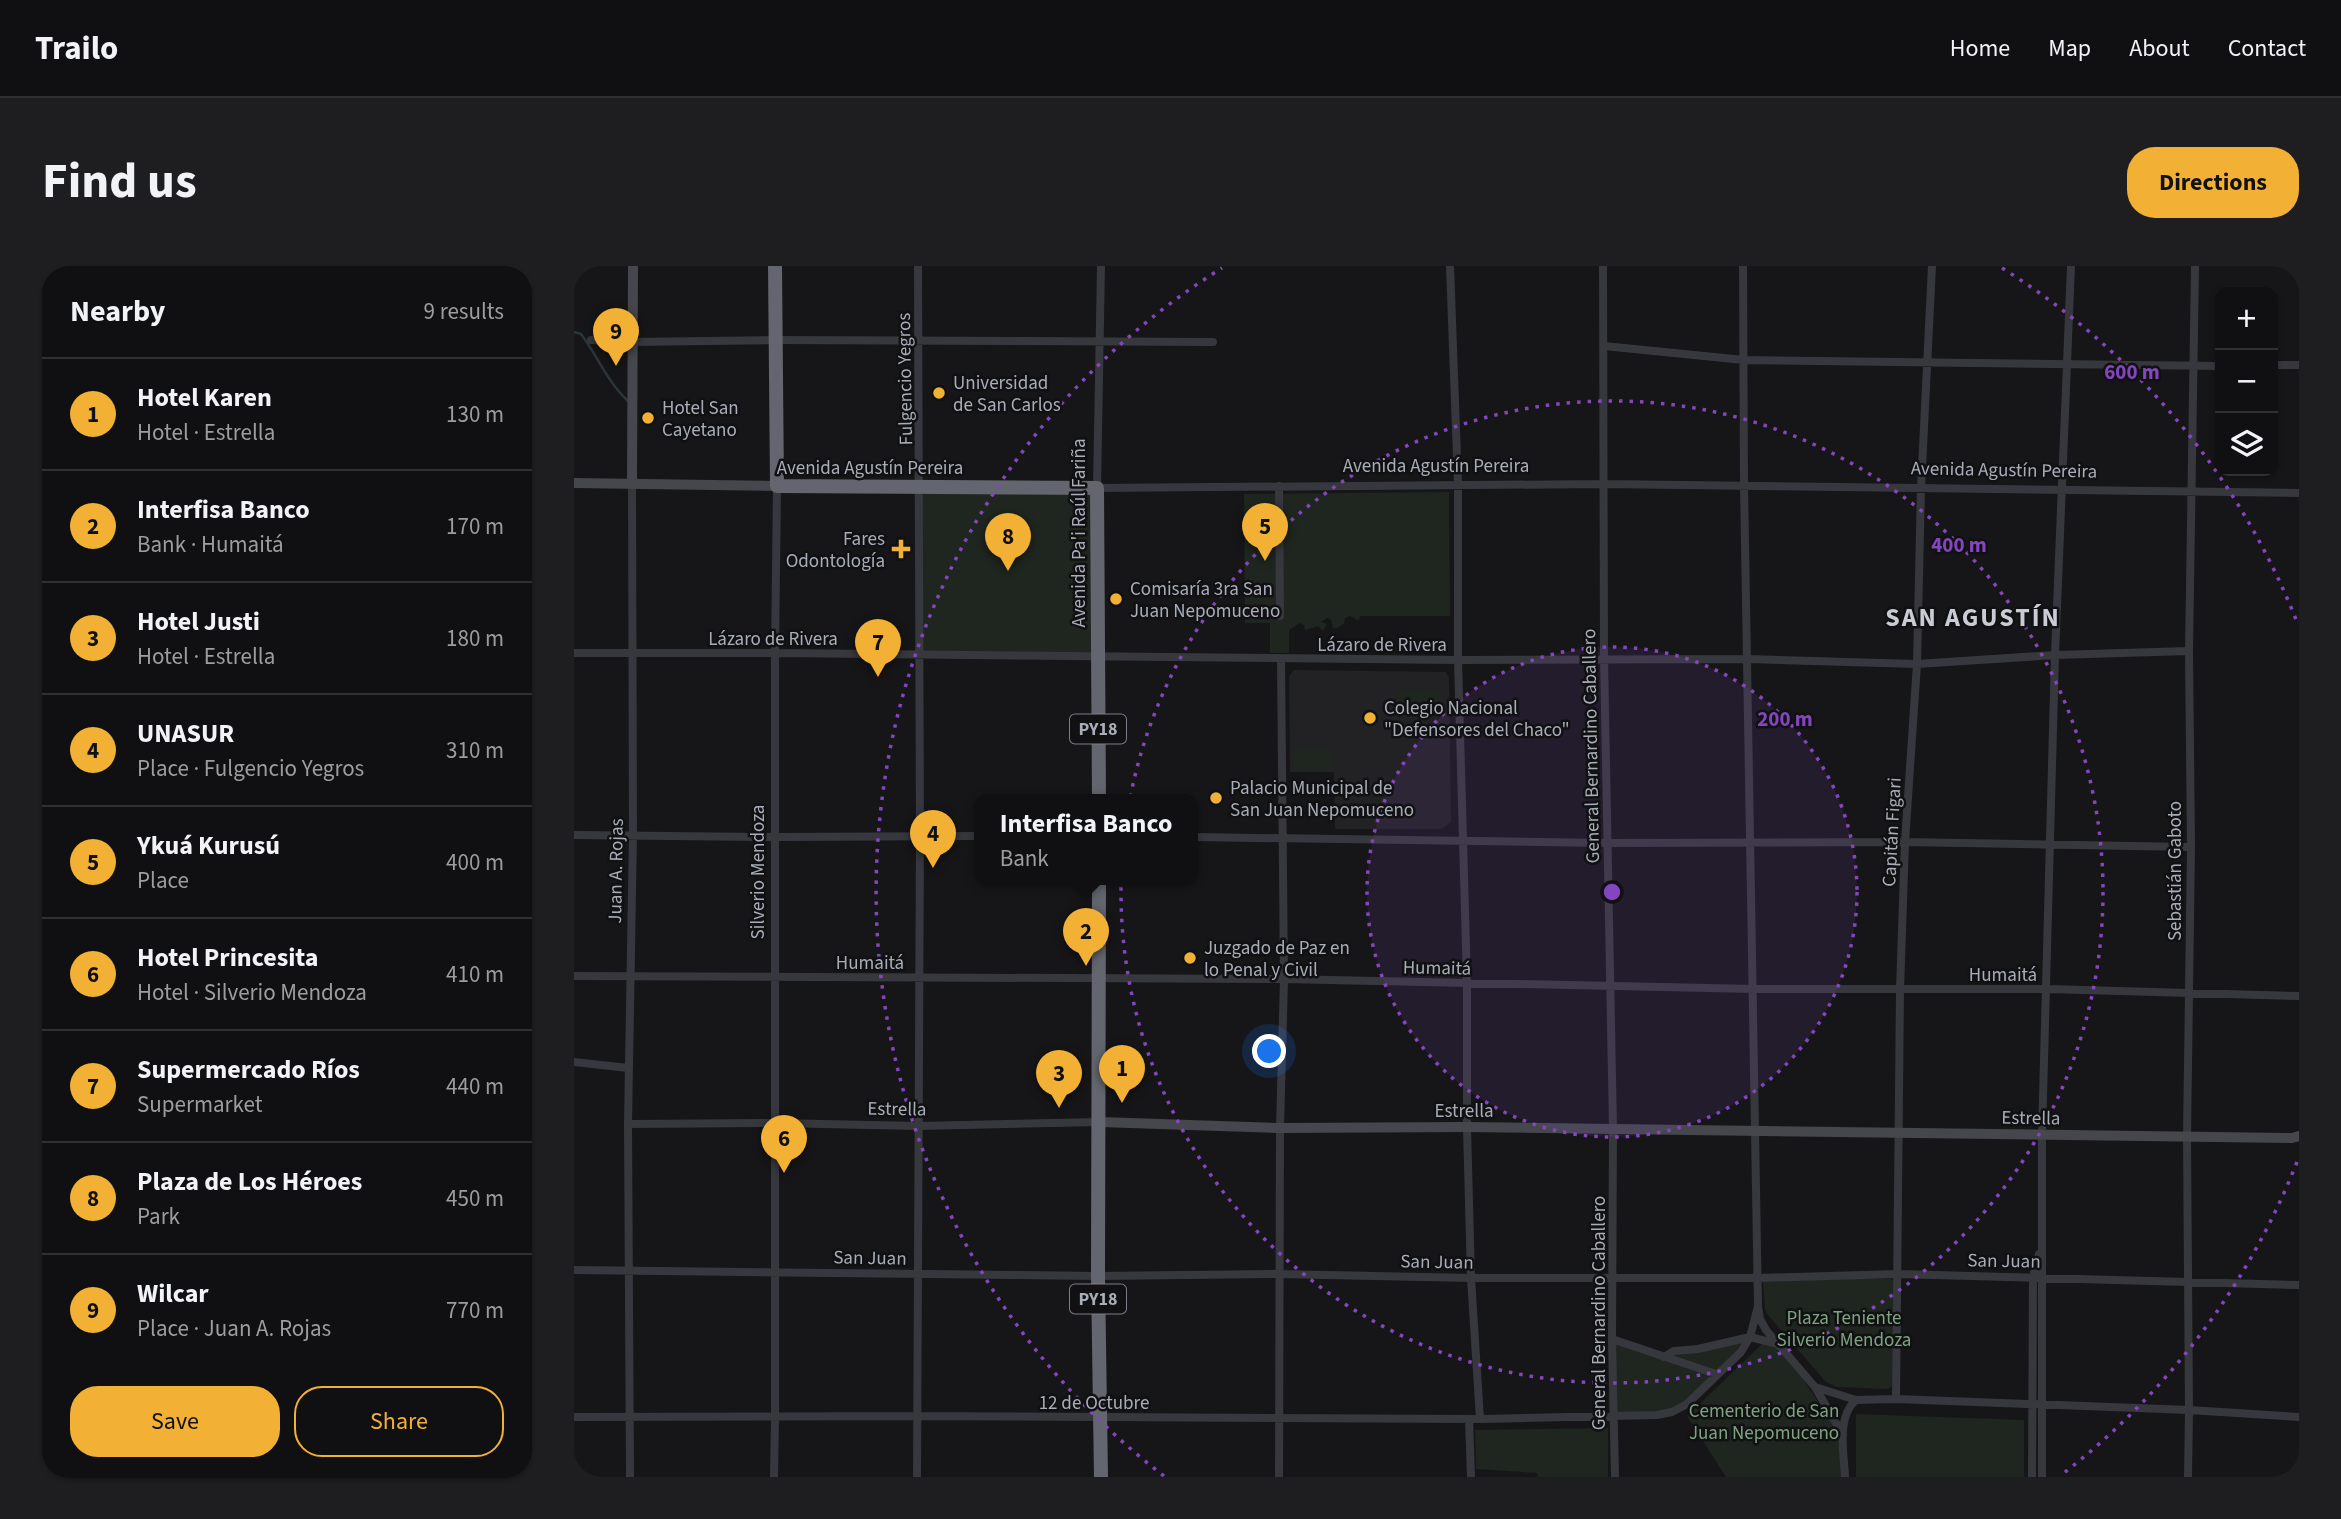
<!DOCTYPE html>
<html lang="en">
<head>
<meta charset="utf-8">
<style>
  :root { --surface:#101012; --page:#1e1e20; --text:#f1f3f6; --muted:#9c9d9f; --line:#303032; --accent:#f2b134 }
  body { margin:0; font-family:"Source Sans 3",sans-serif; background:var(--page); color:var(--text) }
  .controls { position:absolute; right:21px; top:21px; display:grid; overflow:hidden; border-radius:14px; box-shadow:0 2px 5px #0004 }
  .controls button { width:63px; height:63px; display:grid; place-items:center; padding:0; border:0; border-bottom:2px solid var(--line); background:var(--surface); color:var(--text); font:35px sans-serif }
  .you { position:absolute; left:696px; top:786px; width:24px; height:24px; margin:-18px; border:5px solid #fff; border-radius:50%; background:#1a73e8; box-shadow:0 0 0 10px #1a73e833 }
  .badge { display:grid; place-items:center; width:46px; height:46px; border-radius:50%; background:var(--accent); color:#111; font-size:23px; font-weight:700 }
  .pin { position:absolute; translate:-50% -58px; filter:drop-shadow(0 2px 4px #0008) }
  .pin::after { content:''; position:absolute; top:37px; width:24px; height:21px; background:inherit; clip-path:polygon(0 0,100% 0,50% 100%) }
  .popup { position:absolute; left:400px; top:528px; width:224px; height:91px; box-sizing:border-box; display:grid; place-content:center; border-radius:14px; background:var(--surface); filter:drop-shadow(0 2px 5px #0005); font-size:23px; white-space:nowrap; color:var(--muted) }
  .popup b { font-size:26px; color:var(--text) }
  .popup::after { content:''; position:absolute; left:50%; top:100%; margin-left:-14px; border:14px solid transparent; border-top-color:var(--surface) }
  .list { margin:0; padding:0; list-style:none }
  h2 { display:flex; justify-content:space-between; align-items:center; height:91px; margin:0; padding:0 28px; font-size:30px }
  h2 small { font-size:23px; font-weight:400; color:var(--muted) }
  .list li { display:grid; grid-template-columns:46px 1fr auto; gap:21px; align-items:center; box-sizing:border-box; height:112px; padding:0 28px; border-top:2px solid var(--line) }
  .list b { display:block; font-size:26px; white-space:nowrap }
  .list p { margin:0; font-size:23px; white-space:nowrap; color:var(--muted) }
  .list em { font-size:23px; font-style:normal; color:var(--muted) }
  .actions { display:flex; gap:14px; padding:21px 28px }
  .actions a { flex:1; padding:16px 0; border:2px solid var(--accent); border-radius:28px; text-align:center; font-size:24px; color:var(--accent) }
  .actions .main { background:var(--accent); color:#111 }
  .icon { flex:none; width:38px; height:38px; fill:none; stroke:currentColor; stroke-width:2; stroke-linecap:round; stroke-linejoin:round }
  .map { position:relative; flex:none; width:1725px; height:1211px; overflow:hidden; border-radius:28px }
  header { display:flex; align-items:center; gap:42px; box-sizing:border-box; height:98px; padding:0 35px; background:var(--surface); border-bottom:2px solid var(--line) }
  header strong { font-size:33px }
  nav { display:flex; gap:38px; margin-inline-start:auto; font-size:24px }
  .intro { display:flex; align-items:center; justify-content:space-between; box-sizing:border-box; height:168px; padding:0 42px }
  h1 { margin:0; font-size:49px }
  .button { padding:18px 32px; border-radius:28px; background:var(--accent); color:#111; font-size:24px; font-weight:700 }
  main { display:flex; gap:42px; padding:0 42px }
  aside { flex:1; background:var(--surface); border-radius:28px; box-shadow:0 2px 5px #0004 }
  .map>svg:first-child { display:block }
</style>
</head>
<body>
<header>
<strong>Trailo</strong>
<nav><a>Home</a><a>Map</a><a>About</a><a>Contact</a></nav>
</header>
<div class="intro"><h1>Find us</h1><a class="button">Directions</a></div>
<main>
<aside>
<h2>Nearby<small>9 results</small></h2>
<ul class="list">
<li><span class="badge">1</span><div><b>Hotel Karen</b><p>Hotel · Estrella</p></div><em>130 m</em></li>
<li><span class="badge">2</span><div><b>Interfisa Banco</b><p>Bank · Humaitá</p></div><em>170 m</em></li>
<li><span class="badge">3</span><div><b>Hotel Justi</b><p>Hotel · Estrella</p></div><em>180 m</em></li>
<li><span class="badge">4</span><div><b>UNASUR</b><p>Place · Fulgencio Yegros</p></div><em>310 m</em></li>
<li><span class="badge">5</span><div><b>Ykuá Kurusú</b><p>Place</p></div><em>400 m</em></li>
<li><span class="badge">6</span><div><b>Hotel Princesita</b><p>Hotel · Silverio Mendoza</p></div><em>410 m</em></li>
<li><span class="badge">7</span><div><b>Supermercado Ríos</b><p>Supermarket</p></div><em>440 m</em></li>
<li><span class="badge">8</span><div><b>Plaza de Los Héroes</b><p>Park</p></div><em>450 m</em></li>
<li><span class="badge">9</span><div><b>Wilcar</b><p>Place · Juan A. Rojas</p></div><em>770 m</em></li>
</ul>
<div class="actions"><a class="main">Save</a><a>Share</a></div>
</aside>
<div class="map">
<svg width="1725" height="1211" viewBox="0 0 1725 1211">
  <rect width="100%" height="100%" fill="#161618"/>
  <path fill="#222225" d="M720 404 872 406 875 412 877 556 868 563H761L760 506H716L715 410Z"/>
  <path fill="#1e261f" d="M347 222 521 223 522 390 347 387Z
    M875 226 876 350H787L784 354 776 350 771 352 770 357 764 362H759L757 354 753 352 747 356 753 358 749 365 744 360 731 364 730 359 726 357 715 364V387H696V357H671L670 228Z
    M824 424 865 426 864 452 823 450Z
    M720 483H759V503H720Z
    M1194 1011 1318 1013 1320 1017 1318 1120 1314 1123 1263 1121 1252 1116 1193 1048 1191 1042 1189 1016Z
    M1176 1071 1167 1086 1098 1146 1040 1150 1038 1073 1090 1091Z
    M1190 1076 1205 1077 1267 1170 1271 1211H1152L1113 1150Z
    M1282 1148 1450 1154V1211H1282Z
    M1034 1162V1211H964L963 1207 902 1203 901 1164Z"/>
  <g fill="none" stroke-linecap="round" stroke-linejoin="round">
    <path stroke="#2c353c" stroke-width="2.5" d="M0 66 7 68C23 89 34 117 54 135"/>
    <path stroke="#37383d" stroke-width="8" d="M527 0 523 222 1030 218 1725 227
      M876 0 884 218V394L893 717V861L897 1012 906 1153
      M1029 0 1030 392 1039 863 1038 1073 1041 1211
      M1169 0 1170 219 1184 1040 1186 1053 1192 1064 1241 1121 1269 1169
      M17 74 58 76 202 74 639 76
      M1030 80 1170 94 1646 100
      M1699 99H1725
      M705 220 706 350
      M0 387H201L884 394 1174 393 1343 398 1481 389 1615 385
      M0 569 202 571 405 570
      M619 571 1033 577 1331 576 1617 581
      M0 710 710 713 1180 723H1473L1725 730
      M0 796 54 802
      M54 858 201 857 344 860 526 856
      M0 1004 524 1010 704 1008 897 1012H1184L1324 1008 1725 1019
      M1038 1073 1142 1108
      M1090 1091 1100 1085 1124 1083 1176 1071 1204 1078
      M1241 1121 1282 1134 1322 1133 1615 1144 1725 1151
      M1322 1133 1326 724 1331 576 1343 398 1347 222 1358 0
      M0 1151 344 1150 906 1153 1083 1149 1098 1146 1113 1138 1167 1086 1176 1071 1184 1040
      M895 1153 897 1211
      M56 1211 54 858 59 568 58 216
      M200 1211 201 1151V387L203 220
      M343 1211 346 571 344 0
      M705 1211 706 862 710 713 707 393
      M1271 1211C1270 1187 1262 1151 1282 1134
      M1458 1211 1459 1011 1465 988
      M1468 1211V868L1481 389 1497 0
      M1614 1211 1615 1144 1613 871 1617 581 1615 385 1621 0"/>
    <path stroke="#45474d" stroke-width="10" d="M58 216 59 0
      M0 217 203 220
      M526 856 706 862 893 861 1718 872 1725 870"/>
    <path stroke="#63666e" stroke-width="14" d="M201 0 203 220 523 222 525 534
      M525 614 524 1010 527 1211"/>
  </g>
  <circle cx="1038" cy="626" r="245" fill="#8446be" fill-opacity=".12"/>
  <g fill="none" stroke="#8446be" stroke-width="3.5" stroke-dasharray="3.5 7">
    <circle cx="1038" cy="626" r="245"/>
    <circle cx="1038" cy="626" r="491"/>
    <path d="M1723 896A736 736 0 0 1 1486 1210M590 1210A736 736 0 0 1 648 2M1428 2A736 736 0 0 1 1723 356"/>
  </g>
  <g fill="#f2b134" stroke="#111113" stroke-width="2.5">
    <circle cx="365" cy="127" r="7"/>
    <circle cx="74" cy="152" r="7"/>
    <path d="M323.5 272.5h7v7h7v7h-7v7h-7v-7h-7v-7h7z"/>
    <circle cx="542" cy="333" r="7"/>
    <circle cx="796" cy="452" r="7"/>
    <circle cx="642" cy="532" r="7"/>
    <circle cx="616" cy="692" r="7"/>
  </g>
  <g text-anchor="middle" stroke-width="5" stroke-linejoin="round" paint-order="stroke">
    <g fill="#111113" stroke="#7b7e86" stroke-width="2">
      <rect x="496" y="448.5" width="56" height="29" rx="5"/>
      <rect x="496" y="1018.5" width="56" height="29" rx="5"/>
    </g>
    <g font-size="18" font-weight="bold" fill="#a8adb8">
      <text x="524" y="469">PY18</text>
      <text x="524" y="1039">PY18</text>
    </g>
    <g font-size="19" fill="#a8adb8" stroke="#111113">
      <text transform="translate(330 113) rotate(-91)" y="7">Fulgencio Yegros</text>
      <text x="862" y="206">Avenida Agustín Pereira</text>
      <text x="296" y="208">Avenida Agustín Pereira</text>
      <text transform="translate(1430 203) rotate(1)" y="7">Avenida Agustín Pereira</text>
      <text transform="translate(504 267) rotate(-90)" y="7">Avenida Pa'i Raúl Fariña</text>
      <text x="199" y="379">Lázaro de Rivera</text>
      <text x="808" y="385">Lázaro de Rivera</text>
      <text transform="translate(1016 480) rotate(-91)" y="7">General Bernardino Caballero</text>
      <text transform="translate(1317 566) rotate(-87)" y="7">Capitán Figari</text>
      <text transform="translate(41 605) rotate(-89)" y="7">Juan A. Rojas</text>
      <text transform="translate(1600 605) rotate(-90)" y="7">Sebastián Gaboto</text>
      <text transform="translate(183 606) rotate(-90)" y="7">Silverio Mendoza</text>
      <text x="296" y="703">Humaitá</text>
      <text transform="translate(863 701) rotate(1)" y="7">Humaitá</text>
      <text x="1429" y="715">Humaitá</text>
      <text transform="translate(323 842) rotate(1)" y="7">Estrella</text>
      <text x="890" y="851">Estrella</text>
      <text transform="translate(1457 851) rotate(1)" y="7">Estrella</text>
      <text transform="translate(296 991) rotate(1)" y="7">San Juan</text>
      <text transform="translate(1430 994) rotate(1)" y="7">San Juan</text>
      <text transform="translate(863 995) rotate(1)" y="7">San Juan</text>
      <text transform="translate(1024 1047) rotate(-90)" y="7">General Bernardino Caballero</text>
      <text x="520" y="1143">12 de Octubre</text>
    </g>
    <g font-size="19" fill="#a8adb8" stroke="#111113" text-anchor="start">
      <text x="379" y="123">Universidad<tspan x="379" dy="22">de San Carlos</tspan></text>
      <text x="88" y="148">Hotel San<tspan x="88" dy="22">Cayetano</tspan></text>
      <text x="311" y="279" text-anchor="end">Fares<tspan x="311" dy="22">Odontología</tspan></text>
      <text x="556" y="329">Comisaría 3ra San<tspan x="556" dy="22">Juan Nepomuceno</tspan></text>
      <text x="810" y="448">Colegio Nacional<tspan x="810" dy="22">"Defensores del Chaco"</tspan></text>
      <text x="656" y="528">Palacio Municipal de<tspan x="656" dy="22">San Juan Nepomuceno</tspan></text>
      <text x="630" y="688">Juzgado de Paz en<tspan x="630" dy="22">lo Penal y Civil</tspan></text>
    </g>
    <g font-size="19" fill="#7fa381" stroke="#111113">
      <text x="1270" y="1058">Plaza Teniente<tspan x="1270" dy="22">Silverio Mendoza</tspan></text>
      <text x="1190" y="1151">Cementerio de San<tspan x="1190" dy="22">Juan Nepomuceno</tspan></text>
    </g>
    <g font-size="26" font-weight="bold" letter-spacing="2" fill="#c9ccd4" stroke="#111113">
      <text x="1399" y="360">SAN AGUSTÍN</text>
    </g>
  </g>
  <circle cx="1038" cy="626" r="10" fill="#8446be" stroke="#111113" stroke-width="3.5"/>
  <g font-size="21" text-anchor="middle" font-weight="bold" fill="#8446be" stroke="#111113" stroke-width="5" stroke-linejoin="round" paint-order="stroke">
    <text x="1558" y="113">600 m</text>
    <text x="1385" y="286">400 m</text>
    <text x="1211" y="460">200 m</text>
  </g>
</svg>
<div class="controls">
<button>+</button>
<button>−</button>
<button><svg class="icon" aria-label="layers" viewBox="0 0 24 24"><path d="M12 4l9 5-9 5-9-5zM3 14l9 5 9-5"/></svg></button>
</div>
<div class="you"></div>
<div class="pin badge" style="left:548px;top:837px">1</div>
<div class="pin badge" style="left:512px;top:700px">2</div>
<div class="popup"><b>Interfisa Banco</b>Bank</div>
<div class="pin badge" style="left:485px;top:842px">3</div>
<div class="pin badge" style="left:359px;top:602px">4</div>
<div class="pin badge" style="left:691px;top:295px">5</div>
<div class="pin badge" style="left:210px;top:907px">6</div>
<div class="pin badge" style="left:304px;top:411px">7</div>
<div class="pin badge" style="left:434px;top:305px">8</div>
<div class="pin badge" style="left:42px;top:100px">9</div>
</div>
</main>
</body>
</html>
